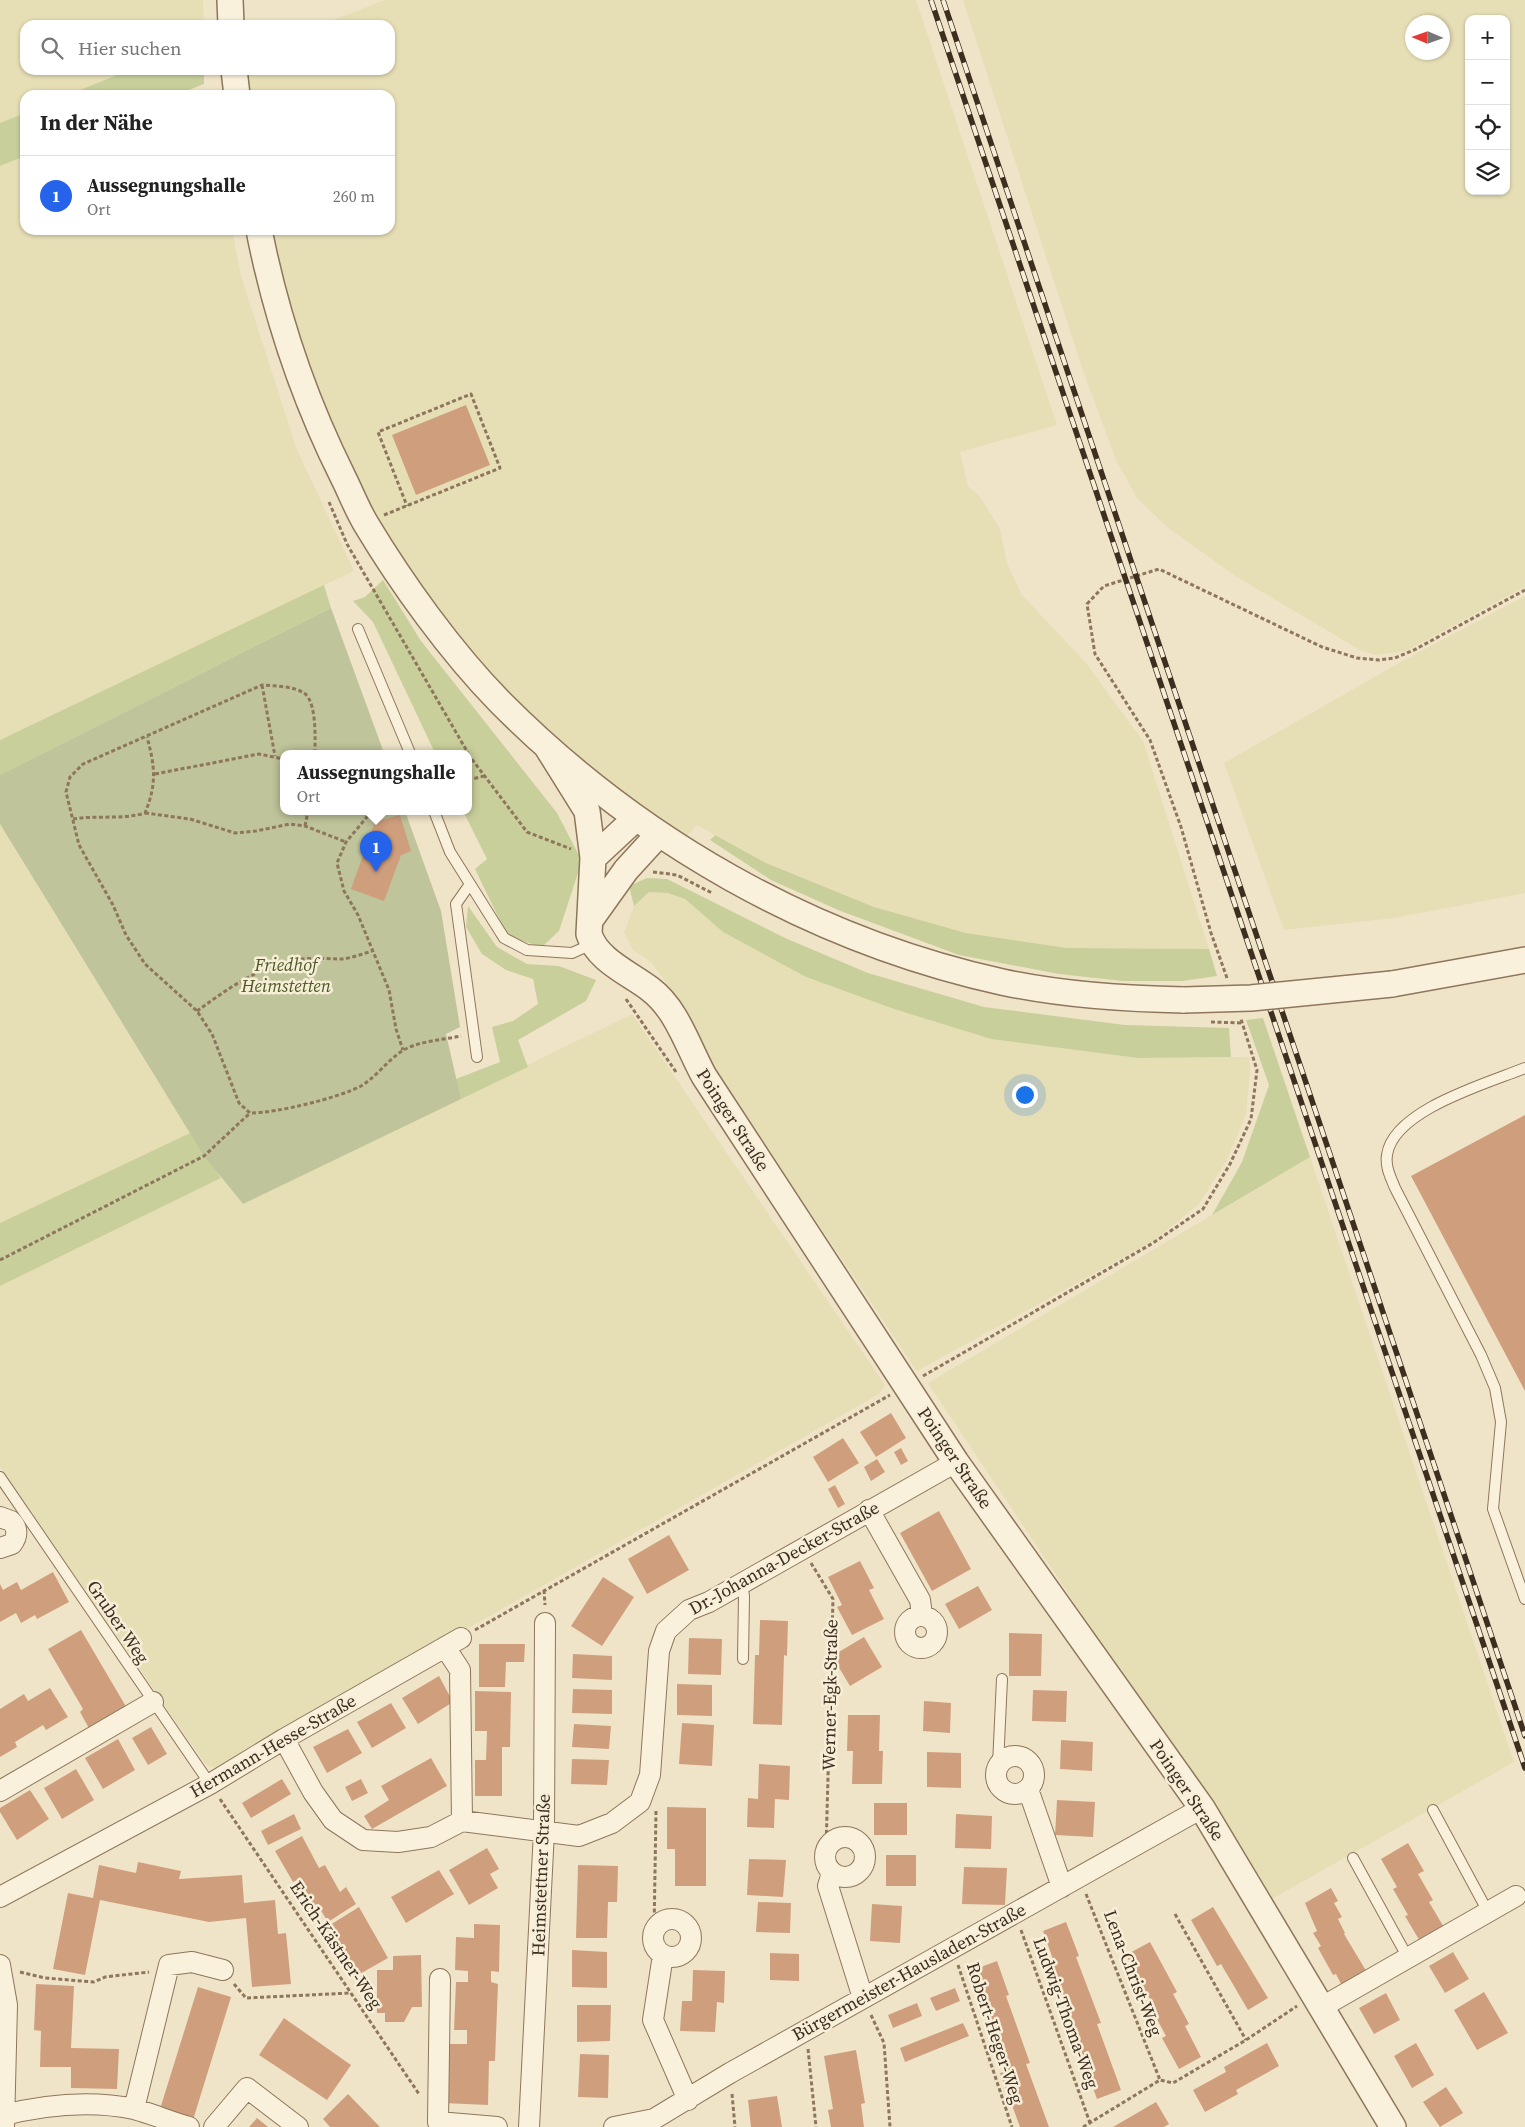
<!DOCTYPE html>
<html lang="de">
<head>
<meta charset="utf-8">
<style>
  :root { --surface:#fff; --page:#f6f6f6; --text:#222; --muted:#767676; --line:#e0e0e0; --accent:#2563eb }
  body { margin:0; font-family:"Source Serif 4",serif; background:var(--page); color:var(--text) }
  .controls { position:absolute; right:15px; top:15px; display:grid; overflow:hidden; border-radius:10px; box-shadow:0 1px 4px #0004 }
  .controls button { width:45px; height:45px; display:grid; place-items:center; padding:0; border:0; border-bottom:1px solid var(--line); background:var(--surface); color:var(--text); font:25px sans-serif }
  .compass { position:absolute; left:1405px; top:15px; width:45px; height:45px; border-radius:50%; background:var(--surface); box-shadow:0 1px 4px #0004; rotate:272deg }
  .you { position:absolute; left:1024px; top:1094px; width:18px; height:18px; margin:-12px; border:4px solid #fff; border-radius:50%; background:#1a73e8; box-shadow:0 0 0 8px #1a73e833 }
  .badge { display:grid; place-items:center; width:32px; height:32px; border-radius:50%; background:var(--accent); color:#fff; font-size:16px; font-weight:700 }
  .pin { position:absolute; translate:-50% -41px; filter:drop-shadow(0 1px 2px #0008) }
  .pin::after { content:''; position:absolute; top:26px; width:18px; height:15px; background:inherit; clip-path:polygon(0 0,100% 0,50% 100%) }
  .popup { position:absolute; left:280px; top:750px; width:192px; height:65px; box-sizing:border-box; display:grid; place-content:center; border-radius:10px; background:var(--surface); filter:drop-shadow(0 1px 4px #0005); font-size:16px; white-space:nowrap; color:var(--muted) }
  .popup b { font-size:19px; color:var(--text) }
  .popup::after { content:''; position:absolute; left:50%; top:100%; margin-left:-10px; border:10px solid transparent; border-top-color:var(--surface) }
  .list { margin:0; padding:0; list-style:none }
  h2 { display:flex; justify-content:space-between; align-items:center; height:65px; margin:0; padding:0 20px; font-size:21px }
  h2 small { font-size:16px; font-weight:400; color:var(--muted) }
  .list li { display:grid; grid-template-columns:32px 1fr auto; gap:15px; align-items:center; box-sizing:border-box; height:80px; padding:0 20px; border-top:1px solid var(--line) }
  .list b { display:block; font-size:19px; white-space:nowrap }
  .list p { margin:0; font-size:16px; white-space:nowrap; color:var(--muted) }
  .list em { font-size:16px; font-style:normal; color:var(--muted) }
  .icon { flex:none; width:28px; height:28px; fill:none; stroke:currentColor; stroke-width:2; stroke-linecap:round; stroke-linejoin:round }
  .map { position:relative; flex:none; width:1525px; height:2127px; overflow:hidden }
  .search { position:absolute; background:var(--surface); box-shadow:0 1px 4px #0004; left:20px; top:20px; width:375px; height:55px; display:flex; align-items:center; gap:12px; box-sizing:border-box; padding:0 18px; border-radius:15px; color:var(--muted); font-size:19px }
  .panel { position:absolute; background:var(--surface); box-shadow:0 1px 4px #0004; left:20px; top:90px; width:375px; height:145px; border-radius:15px }
  .map>svg:first-child { display:block }
</style>
</head>
<body>
<div class="map">
<svg width="1525" height="2127" viewBox="0 0 1525 2127">
  <rect width="100%" height="100%" fill="#f0e4c8"/>
  <path fill="#e6deb5" fill-rule="evenodd" d="M0 0H203L204 25H25V70H129L68 95H25V113L0 123Z
    M385 0H916L1057 425 960 452 968 486 980 497 1000 529 1007 563 1022 595 1086 663 1143 741 1209 949 1067 948 966 933 874 907 766 863 697 825 685 838 599 778 464 653 381 528 311 382 292 319 269 230H390V95H248L245 70H390V25H321Z
    M963 0H1525V587L1406 651 1376 655 1360 650 1237 577 1167 527 1137 498 1116 460 1082 368ZM1469 19H1506V191H1469ZM1412 22H1442V52H1412Z
    M25 156V230H232L241 276 297 450 354 571 0 740V166Z
    M1525 596V893L1394 918 1284 930 1224 763 1406 659Z
    M0 824 190 1133 0 1223Z
    M649 892 668 893 685 899 723 932 806 977 894 1009 991 1039 1138 1058 1249 1057 1250 1071 1246 1114 1227 1160 1199 1204 1155 1240 917 1371 711 1064 672 991 651 962 634 951 624 933 634 906Z
    M632 1014 885 1385 879 1394 356 1692 216 1768 206 1765 0 1467V1286L221 1178 243 1204Z
    M1310 1157 1514 1762 1272 1899 928 1383Z"/>
  <path fill="#c9cf9b" d="M129 70H204V84L176 95H68Z
    M25 113V156L0 166V123Z
    M383 580 421 641 557 813 582 861 559 931 542 947 516 939 505 931 475 869 487 859 463 811H468V753H435L373 622 353 601 365 597Z
    M324 585 331 608 0 775V740Z
    M715 835 766 863 874 907 966 933 1067 948 1209 949 1217 976 1183 981H1122L1059 974 959 955 838 910 771 880 710 840Z
    M647 878 667 879 785 938 868 973 984 1007 1125 1025 1229 1028 1231 1057 1138 1058 991 1039 894 1009 806 977 723 932 685 899 668 893 649 892 634 906 629 886Z
    M468 906 497 947 527 964 559 966 596 980 586 1001 518 1040 528 1067 461 1099 456 1079 500 1062 492 1027 513 1021 538 1004 533 979 506 970 482 954 466 927Z
    M1263 1018 1310 1157 1212 1215 1242 1162 1269 1085 1246 1020Z
    M190 1133 221 1178 0 1286V1223Z"/>
  <path fill="#bfc49a" d="M331 608 384 753H284V811H405L441 911 460 1027 446 1034 461 1099 243 1204 204 1156 0 824V775Z"/>
  <path fill="#cf9f7d" d="M466 405 490 465 416 495 392 435Z
    M400 815 411 851 401 855 384 901 351 889 375 822Z
    M1525 1115V1391L1411 1176Z
    M891 1413 906 1438 876 1457 860 1432Z
    M843 1438 859 1463 828 1482 813 1457Z
    M901 1448 908 1461 901 1465 894 1452Z
    M877 1459 885 1472 871 1481 864 1467Z
    M835 1485 845 1504 838 1508 828 1489Z
    M939 1511 971 1569 932 1591 900 1533Z
    M669 1535 689 1570 647 1594 628 1559Z
    M860 1561 874 1588 869 1590 884 1619 852 1635 837 1607 842 1605 828 1577Z
    M53 1572 69 1602 37 1619 35 1615 21 1623 16 1613 0 1622V1584L3 1590 17 1582 21 1590Z
    M603 1577 634 1597 602 1646 571 1626Z
    M978 1586 992 1610 959 1629 945 1604Z
    M760 1620 788 1621 787 1656 784 1655 782 1725 753 1724 755 1655H759Z
    M81 1630 128 1710 91 1732 80 1712 83 1709 48 1649Z
    M1009 1633 1042 1634 1041 1676H1009Z
    M864 1637 882 1667 850 1686 832 1656Z
    M689 1638 722 1639 721 1675 688 1674Z
    M479 1644H525L524 1662H506L505 1687H479Z
    M573 1654 612 1656V1680L572 1678Z
    M439 1676 453 1702 418 1724 402 1698Z
    M677 1684 712 1685V1716L677 1715Z
    M50 1688 68 1717 46 1730 43 1725 15 1742 17 1747 0 1757V1709L24 1694 28 1701Z
    M573 1689 612 1690V1714L572 1713Z
    M1033 1690 1067 1691 1066 1722 1032 1721Z
    M475 1691 511 1692 510 1747H502V1796H475V1760H486L487 1731H475Z
    M924 1701 951 1703 950 1733 923 1731Z
    M391 1703 406 1728 372 1748 357 1722Z
    M848 1715H880L879 1751H883L882 1784H852L853 1751H847Z
    M682 1723 714 1725 712 1766 679 1764Z
    M574 1724 611 1726 609 1749 572 1747Z
    M151 1727 167 1754 148 1765 132 1738Z
    M348 1729 362 1753 327 1773 313 1747Z
    M118 1739 135 1770 103 1789 85 1758Z
    M1061 1740 1093 1742 1092 1771 1060 1769Z
    M927 1752 961 1753V1788L927 1787Z
    M431 1758 447 1786 372 1829 364 1816 389 1800 381 1786Z
    M572 1759 609 1760 607 1785 571 1784Z
    M759 1764 790 1766 789 1800 775 1799 774 1828 747 1827 748 1798 758 1799Z
    M76 1769 94 1800 62 1819 44 1788Z
    M282 1779 291 1794 251 1818 242 1803Z
    M361 1779 368 1793 352 1801 345 1787Z
    M30 1790 49 1819 17 1840 0 1812V1808Z
    M1057 1800 1095 1802 1093 1837 1055 1835Z
    M874 1803H907V1835H874Z
    M667 1807 706 1808V1886H675V1849H667Z
    M294 1814 301 1829 268 1845 261 1831Z
    M956 1814 992 1816 991 1849 955 1848Z
    M302 1836 319 1868 325 1865 340 1892 346 1887 356 1904 328 1922 317 1904 314 1906 299 1879 293 1882 275 1851Z
    M1408 1843 1424 1871 1418 1874 1433 1900 1429 1902 1445 1929 1421 1943 1405 1916 1408 1915 1393 1889 1397 1887 1381 1859Z
    M487 1848 499 1869 490 1874 498 1888 469 1905 449 1870Z
    M886 1855H916V1886H886Z
    M749 1859 786 1860 783 1897 747 1895Z
    M138 1862 181 1871 179 1879 242 1875 244 1903 275 1900 278 1934 286 1933 291 1984 252 1987 246 1918 209 1922 100 1900 85 1975 53 1969 68 1893 93 1898 99 1865 136 1873Z
    M578 1865 618 1866 617 1902H608L607 1938H576Z
    M964 1867 1007 1868 1005 1905 962 1904Z
    M439 1870 454 1894 406 1923 391 1897Z
    M1331 1888 1338 1901 1334 1903 1342 1917 1338 1919 1345 1933 1344 1934 1368 1974 1343 1988 1336 1974 1333 1975 1318 1948 1321 1946 1313 1933 1317 1931 1305 1903Z
    M758 1902 791 1903 790 1933 756 1932Z
    M872 1904 902 1906 900 1943 870 1941Z
    M359 1907 388 1958 358 1975 330 1925Z
    M1213 1907 1268 1998 1248 2010 1221 1964 1217 1966 1191 1920Z
    M1066 1922 1079 1956 1076 1957 1101 2023 1097 2024 1121 2090 1097 2099 1073 2033 1077 2032 1053 1966 1055 1965 1043 1931Z
    M474 1924 500 1925 499 1972 491 1971V1982L498 1984 495 2061H489L488 2105 443 2103 445 2044H467V2030H454L456 1982H468V1971L455 1970 456 1937 474 1938Z
    M1150 1942 1177 1992 1173 1994 1189 2024 1185 2026 1201 2057 1179 2069 1162 2038 1166 2036 1150 2006 1153 2005 1126 1955Z
    M572 1950 607 1952V1988L572 1987Z
    M1453 1952 1469 1979 1445 1993 1429 1966Z
    M770 1953 799 1954V1981L770 1980Z
    M421 1955 422 2007H412L404 2022H385V2013H377V1970H393V1956Z
    M997 1961 1009 1995 1006 1996 1030 2063 1026 2064 1049 2127H1020L1000 2073 1007 2071 973 1970Z
    M693 1970 725 1971 724 2003 717 2002 715 2032 680 2031 682 2001H692Z
    M36 1984 74 1986 71 2048 119 2049 117 2089 71 2088V2067H40L41 2031 34 2030Z
    M198 1987 231 1997 193 2120 160 2109Z
    M955 1988 960 2001 936 2011 930 1998Z
    M1484 1992 1508 2033 1477 2050 1454 2010Z
    M1386 1993 1400 2020 1374 2034 1359 2008Z
    M917 2003 922 2016 893 2028 888 2015Z
    M577 2005H611L610 2041 577 2042Z
    M284 2018 351 2065 327 2100 259 2055Z
    M963 2023 969 2036 905 2062 900 2048Z
    M1267 2043 1279 2066 1236 2090 1238 2094 1205 2112 1193 2090 1226 2072 1224 2067Z
    M1416 2043 1434 2075 1412 2088 1394 2056Z
    M856 2050 865 2103 861 2104 864 2127H831L828 2110 833 2109 824 2056Z
    M580 2054 609 2055 608 2098 578 2097Z
    M1446 2087 1463 2113 1440 2127 1423 2102Z
    M348 2094 380 2127H330L323 2119Z
    M777 2096 782 2127H751L748 2100Z
    M1156 2102 1169 2124 1164 2127H1113Z
    M257 2118 268 2127H249Z"/>
  <g fill="none" stroke-linecap="round" stroke-linejoin="round">
    <defs>
      <path id="service" d="M358 629 410 753
        M434 811 450 852 504 938 527 950 572 953 592 944
        M470 884 456 904 477 1057
        M1525 1068C1488 1083 1393 1110 1387 1155 1385 1167 1391 1178 1395 1188L1481 1355 1495 1388 1501 1422 1493 1509 1525 1599
        M0 1477 210 1784
        M742 1583 744 1596 743 1659
        M998 1765 1002 1679
        M1433 1810 1488 1912
        M1353 1858 1408 1958"/>
      <path id="minor" d="M869 1510 920 1600 922 1615
        M0 1517 11 1521C18 1528 18 1536 12 1544L0 1548
        M905 1632a16 16 0 1 1 32 0a16 16 0 1 1-32 0Z
        M445 1647 460 1670 462 1821
        M284 1739 313 1792 333 1820 363 1840 398 1842 431 1837 462 1821 579 1836 612 1823 640 1802 650 1775 659 1651 666 1631 689 1610 709 1602 956 1462
        M996 1775a19 19 0 1 1 38 0a19 19 0 1 1-38 0Z
        M1028 1789 1062 1887
        M0 1791 153 1702
        M825 1857a20 20 0 1 1 40 0a20 20 0 1 1-40 0Z
        M832 1873 828 1886 863 1998
        M0 1897 210 1784 284 1739 461 1638
        M653 1938a19 19 0 1 1 38 0a19 19 0 1 1-38 0Z
        M663 1955 653 2020 688 2100
        M0 1965 7 2005 4 2127
        M1322 2007 1516 1896
        M134 2109 169 1965 192 1962 223 1970
        M0 2116C43 2105 90 2100 134 2109 153 2114 171 2122 189 2127
        M438 2122 440 1979
        M438 2122 497 2127
        M214 2127 247 2088 298 2127
        M529 2127 544 1831 545 1623
        M614 2127 654 2119 730 2073 1202 1808"/>
      <path id="tertiary" d="M230 0 231 25
        M234 70 237 95
        M259 230C276 316 304 399 343 477 351 493 357 509 366 524 402 584 451 652 500 702 637 840 812 940 1002 982 1062 995 1123 999 1184 1000
        M547 747 587 811 593 858 589 934C597 960 629 973 650 989 677 1009 688 1047 704 1076L956 1462 1202 1808 1393 2127
        M593 858 636 818
        M591 919 626 870 658 835
        M1392 984 1525 960"/>
    </defs>
    <use href="#service" stroke="#8d765c" stroke-width="12"/>
    <use href="#minor" stroke="#8d765c" stroke-width="22"/>
    <use href="#tertiary" stroke="#8d765c" stroke-width="28"/>
    <path stroke="#8d765c" stroke-width="3" stroke-dasharray="4 2.5" stroke-linecap="butt" d="M329 502 347 544 468 753
      M384 515 500 468 471 394 378 432 407 506
      M262 685 275 756
      M315 753C315 739 317 702 304 693 293 686 274 686 262 685L83 764 70 777 66 792 79 845 113 905 126 935 145 964 197 1011 212 1034 239 1103 250 1113C277 1113 338 1098 361 1086 376 1077 387 1061 402 1051 418 1041 442 1040 461 1036
      M468 754 527 832 571 849
      M155 774 259 754 284 759
      M468 780 484 776
      M372 811 346 842 337 863 344 891 358 915 389 990 396 1029 403 1050
      M145 813 190 819 235 833 256 831 290 824 305 826 346 842
      M73 819C97 815 122 820 145 813 157 784 155 766 147 737
      M305 826 308 811
      M653 872 677 875 712 893
      M1227 978 1211 933 1181 827 1150 740 1095 654 1087 604 1104 586 1159 569 1322 647 1357 658 1379 660 1395 658 1414 650 1525 590
      M626 999 676 1072
      M197 1011C226 990 259 966 296 960 311 957 327 959 342 959 352 958 362 954 372 951
      M1211 1022 1243 1023
      M0 1260 204 1156 250 1113
      M923 1376 1153 1243 1203 1209 1230 1164 1251 1119 1257 1070 1241 1019
      M811 1563 833 1599 826 1849
      M544 1590 545 1605
      M475 1630 890 1395
      M220 1799 419 2094
      M1086 1894 1160 2080
      M1175 1914 1246 2040
      M1021 1930 1090 2123
      M654 1932 656 1811
      M958 1965 1012 2127
      M20 1972 45 1978 94 1982 105 1977 149 1972
      M234 1984 246 1998 351 1993
      M871 2015 884 2043 890 2127
      M808 2049 816 2127
      M732 2094 735 2127
      M1083 2127 1160 2080 1173 2083 1246 2040 1297 2006"/>
    <use href="#service" stroke="#faf1dc" stroke-width="10"/>
    <use href="#minor" stroke="#faf1dc" stroke-width="20"/>
    <use href="#tertiary" stroke="#faf1dc" stroke-width="25"/>
    <defs>
      <path id="rail" d="M931 0 1525 1768
        M943 0 1525 1736"/>
    </defs>
    <use href="#rail" stroke="#3d2e20" stroke-width="5.5"/>
    <use href="#rail" stroke="#f7eed8" stroke-width="4" stroke-dasharray="11" stroke-linecap="butt"/>
    <defs>
      <path id="tertiary-bridge" d="M1184 1000 1251 998 1392 984"/>
    </defs>
    <use href="#tertiary-bridge" stroke="#8d765c" stroke-width="28" stroke-linecap="butt"/>
    <use href="#tertiary-bridge" stroke="#faf1dc" stroke-width="25"/>
  </g>
  <g text-anchor="middle" stroke-width="5" stroke-linejoin="round" paint-order="stroke">
    <g font-size="18" font-style="italic" fill="#4d5a26" stroke="#f7eed8">
      <text x="286" y="971">Friedhof<tspan x="286" dy="21">Heimstetten</tspan></text>
    </g>
    <g font-size="18" fill="#3d2e20" stroke="#f7eed8">
      <text transform="translate(733 1120) rotate(57)" y="6">Poinger Straße</text>
      <text transform="translate(955 1458) rotate(56)" y="6">Poinger Straße</text>
      <text transform="translate(784 1558) rotate(-29)" y="6">Dr.-Johanna-Decker-Straße</text>
      <text transform="translate(118 1622) rotate(56)" y="6">Gruber Weg</text>
      <text transform="translate(830 1695) rotate(-89)" y="6">Werner-Egk-Straße</text>
      <text transform="translate(273 1746) rotate(-30)" y="6">Hermann-Hesse-Straße</text>
      <text transform="translate(1187 1790) rotate(56)" y="6">Poinger Straße</text>
      <text transform="translate(541 1875) rotate(-88)" y="6">Heimstettner Straße</text>
      <text transform="translate(336 1945) rotate(56)" y="6">Erich-Kästner-Weg</text>
      <text transform="translate(909 1972) rotate(-29)" y="6">Bürgermeister-Hausladen-Straße</text>
      <text transform="translate(1133 1973) rotate(69)" y="6">Lena-Christ-Weg</text>
      <text transform="translate(1066 2013) rotate(70)" y="6">Ludwig-Thoma-Weg</text>
      <text transform="translate(995 2033) rotate(72)" y="6">Robert-Heger-Weg</text>
    </g>
  </g>
</svg>
<div class="controls">
<button>+</button>
<button>−</button>
<button><svg class="icon" aria-label="locate" viewBox="0 0 24 24"><circle cx="12" cy="12" r="6"/><path d="M12 2v4M12 18v4M2 12h4M18 12h4"/></svg></button>
<button><svg class="icon" aria-label="layers" viewBox="0 0 24 24"><path d="M12 4l9 5-9 5-9-5zM3 14l9 5 9-5"/></svg></button>
</div>
<svg class="compass" viewBox="-18 -18 36 36"><path d="M0-13l5 13h-10z" fill="#e53935"/><path d="M0 13l5-13h-10z" fill="#767676"/></svg>
<div class="you"></div>
<div class="pin badge" style="left:376px;top:872px">1</div>
<div class="popup"><b>Aussegnungshalle</b>Ort</div>
<div class="search"><svg class="icon" aria-label="search" viewBox="0 0 24 24"><circle cx="10" cy="10" r="6"/><path d="M15 15l6 6"/></svg>Hier suchen</div>
<section class="panel">
<h2>In der Nähe<small></small></h2>
<ul class="list">
<li><span class="badge">1</span><div><b>Aussegnungshalle</b><p>Ort</p></div><em>260 m</em></li>
</ul>
</section>
</div>
</body>
</html>
